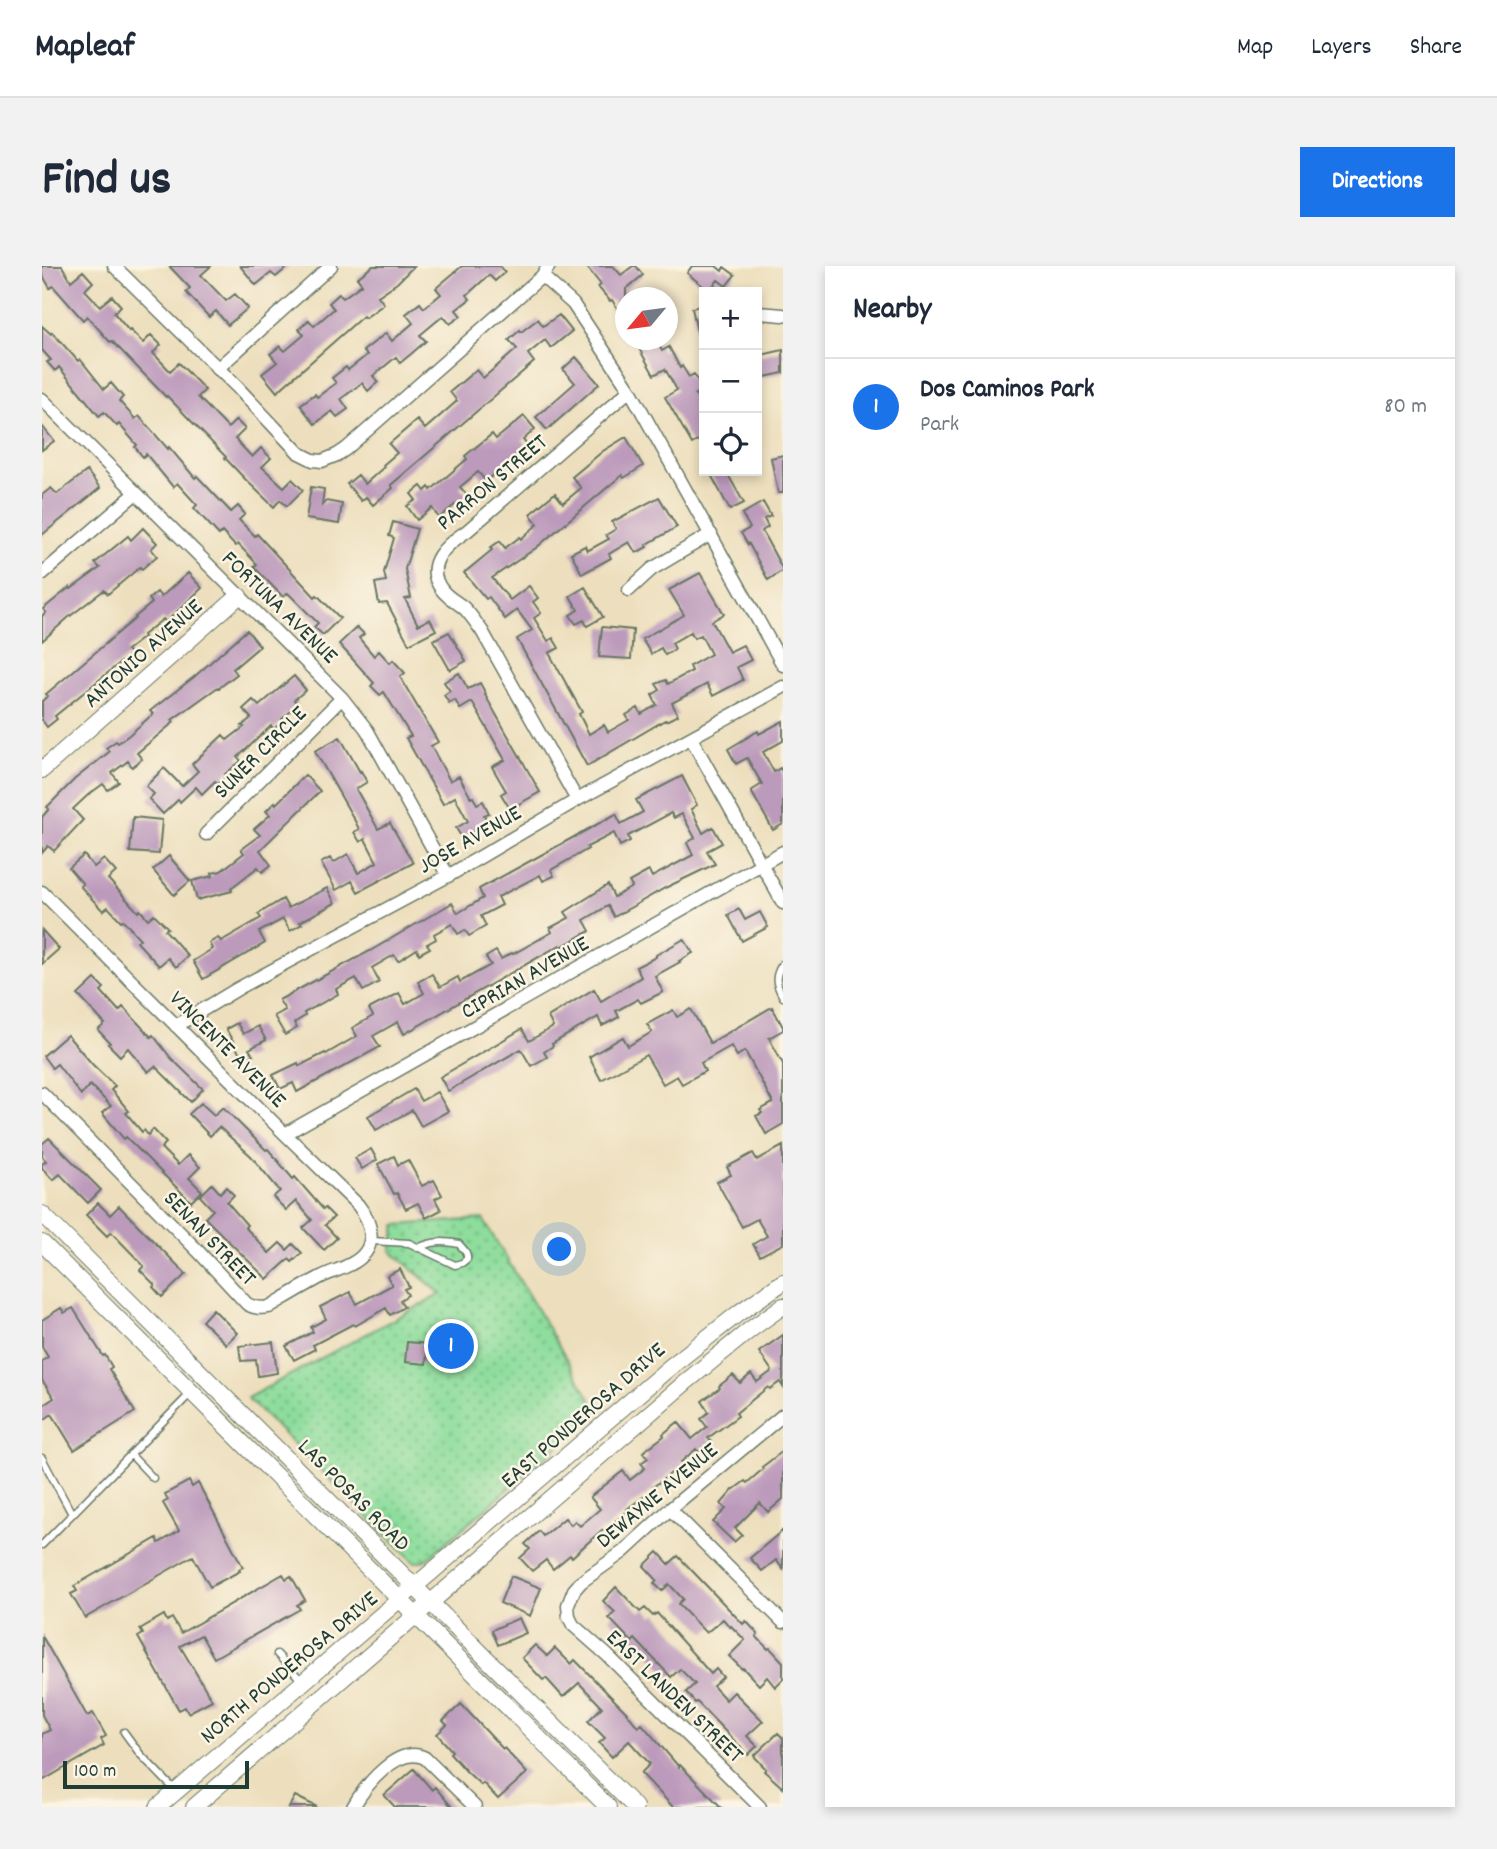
<!DOCTYPE html>
<html lang="en">
<head>
<meta charset="utf-8">
<style>
  :root { --surface:#fff; --page:#f2f2f3; --text:#1f2937; --muted:#747a83; --line:#e0e1e3; --accent:#1a73e8 }
  body { margin:0; font-family:Dekko,sans-serif; background:var(--page); color:var(--text) }
  .controls { position:absolute; right:21px; top:21px; display:grid; overflow:hidden; border-radius:0px; box-shadow:0 4px 10px #0003 }
  .controls button { width:63px; height:63px; display:grid; place-items:center; padding:0; border:0; border-bottom:2px solid var(--line); background:var(--surface); color:var(--text); font:35px sans-serif }
  .compass { position:absolute; left:573px; top:21px; width:63px; height:63px; border-radius:50%; background:var(--surface); box-shadow:0 4px 10px #0003; rotate:241deg }
  .scale { position:absolute; left:21px; bottom:18px; width:186px; box-sizing:border-box; padding-left:7px; border:4px solid #1f3d34; border-top:0; font-size:19px; line-height:24px; white-space:nowrap; color:#1f3d34; -webkit-text-stroke:5px #fcf5e5; paint-order:stroke }
  .you { position:absolute; left:518px; top:984px; width:24px; height:24px; margin:-18px; border:5px solid #fff; border-radius:50%; background:#1a73e8; box-shadow:0 0 0 10px #1a73e833 }
  .badge { display:grid; place-items:center; width:46px; height:46px; border-radius:50%; background:var(--accent); color:#fff; font-size:23px; font-weight:700 }
  .pin { position:absolute; translate:-50% -50%; border:4px solid #fff; box-shadow:0 2px 7px #0006 }
  .list { margin:0; padding:0; list-style:none }
  h2 { display:flex; justify-content:space-between; align-items:center; height:91px; margin:0; padding:0 28px; font-size:30px }
  h2 small { font-size:23px; font-weight:400; color:var(--muted) }
  .list li { display:grid; grid-template-columns:46px 1fr auto; gap:21px; align-items:center; box-sizing:border-box; height:98px; padding:0 28px; border-top:2px solid var(--line) }
  .list b { display:block; font-size:26px; white-space:nowrap }
  .list p { margin:0; font-size:23px; white-space:nowrap; color:var(--muted) }
  .list em { font-size:23px; font-style:normal; color:var(--muted) }
  .icon { flex:none; width:38px; height:38px; fill:none; stroke:currentColor; stroke-width:2; stroke-linecap:round; stroke-linejoin:round }
  .map { position:relative; flex:none; width:741px; height:1541px; overflow:hidden; border-radius:0px }
  header { display:flex; align-items:center; gap:42px; box-sizing:border-box; height:98px; padding:0 35px; background:var(--surface); border-bottom:2px solid var(--line) }
  header strong { font-size:33px }
  nav { display:flex; gap:38px; margin-inline-start:auto; font-size:24px }
  .intro { display:flex; align-items:center; justify-content:space-between; box-sizing:border-box; height:168px; padding:0 42px }
  h1 { margin:0; font-size:49px }
  .button { padding:18px 32px; border-radius:0px; background:var(--accent); color:#fff; font-size:24px; font-weight:700 }
  main { display:flex; gap:42px; padding:0 42px }
  aside { flex:1; background:var(--surface); border-radius:0px; box-shadow:0 4px 10px #0003 }
  .map>svg:first-child { display:block }
</style>
</head>
<body>
<header>
<strong>Mapleaf</strong>
<nav><a>Map</a><a>Layers</a><a>Share</a></nav>
</header>
<div class="intro"><h1>Find us</h1><a class="button">Directions</a></div>
<main>
<div class="map">
<svg width="741" height="1541" viewBox="0 0 741 1541">
  <defs>
    <pattern id="grass-dots" width="8" height="8" patternUnits="userSpaceOnUse" patternTransform="scale(1.75)"><rect width="8" height="8" fill="#8ddd9c"/><path d="M2 2h.1M6 6h.1" fill="none" stroke="#73b480" stroke-width="1.8" stroke-linecap="round"/></pattern>
  </defs>
  <rect width="100%" height="100%" fill="#fcf5e5"/>
  <filter id="ink" filterUnits="userSpaceOnUse"><feTurbulence type="fractalNoise" baseFrequency=".0143" numOctaves="2"/><feDisplacementMap in="SourceGraphic" scale="14" xChannelSelector="R" yChannelSelector="G"/><feConvolveMatrix kernelMatrix="1 2 1 2 8 2 1 2 1" color-interpolation-filters="sRGB"/></filter>
  <filter id="wash" filterUnits="userSpaceOnUse"><feTurbulence type="fractalNoise" baseFrequency=".00686" numOctaves="4" result="noise"/><feDisplacementMap in="SourceGraphic" scale="28" xChannelSelector="R" yChannelSelector="G"/><feGaussianBlur stdDeviation="1.57" result="paint"/><feColorMatrix in="noise" values="0 0 0 0 0 0 0 0 0 0 0 0 0 0 0 0 0 1.4 0 .05"/><feComposite in="paint" operator="in"/></filter>
  <g filter="url(#wash)">
    <rect width="100%" height="100%" fill="#eddfbd"/>
    <path fill="url(#grass-dots)" stroke="#568d68" stroke-width="2" d="M441 953 556 1146 385 1293 379 1296H372L205 1132 399 1028 349 985 354 959Z"/>
    <g id="blocks">
      <path fill="#bc9abc" d="M0 0H20L29 15 41 5 51 16 43 24 58 40 70 30 79 40 72 47 87 65 88 64 101 77 109 69 119 79 111 87 128 105 137 97 163 124 156 131 186 162 194 154 203 163 193 173 210 191 219 182 229 192 220 201 242 221 250 213 261 224 245 240 238 234 232 241 205 215 183 192 184 191 125 130 124 131 70 75 68 76 45 50 41 54 11 20 8 22 0 8Z
        M127 0H169L159 9 184 35 193 28 206 42 186 59 174 45 167 51 144 26 148 22Z
        M198 0H247L234 11 229 7 214 19Z
        M331 0H372L355 17 336 30 342 38 323 52 321 50 235 126 220 108 235 96 228 88 238 80 243 85 262 69 257 63 267 54 272 60 292 43 287 37 297 28 301 32 320 18 315 12Z
        M420 0H458L463 6 453 15 447 9 425 29 428 33 414 44 419 50 408 58 401 50 378 69 384 75 369 88 358 97 354 91 331 110 336 116 326 125 320 117 299 133 306 143 295 151 290 145 273 158 258 139 273 128 275 131 294 117 290 112 304 101 306 104 325 89 321 85 344 67 350 75 371 57 364 48 378 37 382 42 399 28 394 22Z
        M544 0H571L579 9 591 0H594L601 9 584 23V57L570 34 568 35 556 21 559 19Z
        M650 0H674L680 5 682 1 693 9 684 20 676 14 667 25 645 7Z
        M662 39V78L658 79 650 42Z
        M517 49 530 65 509 82 503 74 486 88 492 96 349 219 351 222 331 239 324 231 319 235 305 218 316 209 323 218 342 201 341 199 355 187 347 178 375 154 383 163 415 135 408 126 434 104 441 112 461 95 475 83 467 74 478 64 479 66 496 53 501 60Z
        M0 60 9 68 10 66 36 95 38 93 62 123 69 117 81 131 77 135 93 153 97 150 126 183 127 181 153 212 155 210 189 246 196 240 203 248 197 254 213 270 215 268 273 331 275 329 298 352 281 369 272 361 276 357 246 327 241 331 212 301 215 298 196 278 193 280 180 266 177 269 152 242 155 239 135 217 131 221 104 188 101 191 93 181 95 179 77 158 75 160 62 146 57 150 17 101 13 105 5 96 9 94 0 84Z
        M604 74H614L620 85 627 81 638 102 640 100 647 111 652 108 661 123 653 128 662 146V171L650 178 623 131 635 124 623 103 612 109 595 79Z
        M741 84V107L718 112 715 90Z
        M534 91 557 118 505 164 494 151 533 117 521 103Z
        M482 150 493 163 481 174 486 180 444 215 436 206 418 221 427 231 417 240 415 237 397 252 390 242 375 254 365 240 374 234 369 228 379 220 383 225 387 221 389 224 425 193 423 190 450 168 454 173Z
        M0 160 12 175 0 184Z
        M584 171 601 200 582 212 580 209 494 282 450 312 468 334 487 320 496 332 491 336 499 347 492 352 506 375 511 372 517 382 507 387 540 446 537 448 547 468 562 459 566 466 587 454 584 449 596 442 599 448 615 439 610 429 618 424 614 418 624 414 626 418 650 405 648 400 669 388 659 369 652 372 649 366 630 377 633 383 623 389 619 382 609 388 600 373 642 349 627 324 658 307 682 348 670 355 687 386 701 379 709 394 695 401 701 414 671 430 665 418 630 437 636 449 624 455 623 454 545 500 475 373 490 364 475 344 463 353 447 331 444 333 422 307 450 284 448 282 458 275 463 282 478 271 479 273 496 258 488 248 513 227 521 237 539 222 530 211 561 185Z
        M741 189V227H736L729 192Z
        M45 205 58 222 0 269V229L9 222 15 228Z
        M667 205H684L702 237 688 244Z
        M269 221 282 223 280 239 284 235 300 238 297 258 264 253Z
        M617 231 635 261 604 279 605 281 594 287 587 276 567 288 569 292 540 308 529 287 543 280 545 285 567 273 564 269 574 263 570 256Z
        M721 236 729 250 722 253 726 261 720 265 741 304 726 314 707 278 706 279 699 267 708 262 700 248Z
        M351 256 375 263 363 303 369 332 363 333 376 359 388 353 394 364 367 378 345 337 337 338 333 317 344 315 342 306 352 272 347 270Z
        M101 262 115 277 109 283 115 290 100 303 98 301 66 328 62 324 27 351 0 375V350L4 346 1 343 28 321 29 323 58 302 53 297 86 270 89 274Z
        M146 307 160 322 124 356 121 353 101 369 102 371 85 384 89 388 13 450 15 453 5 461 0 454V435L6 430 4 428 94 352 93 351 110 337 107 333 115 326 119 331Z
        M543 321 561 351 545 360 542 354 534 358 528 349 536 344 528 330Z
        M315 361 322 368 317 372 332 390 337 385 348 397 351 394 363 407 358 411 396 476 389 480 408 515 417 510 429 532 431 531 435 538 441 535 447 547 442 549 447 558 420 572 414 562 426 555 413 531 401 538 364 472 369 470 342 426 338 429 329 420 332 417 297 378Z
        M560 361 591 364 589 393 557 391Z
        M205 364 218 380 191 403 195 408 177 422 176 421 130 454 132 456 95 487 100 493 90 501 86 495 70 507 77 516 66 524 61 518 46 529 31 543 41 554 12 585 6 580 0 587V551L7 543 5 541 33 513 67 486 64 482 74 475 76 477 87 469 111 448 108 445 152 411Z
        M407 366 424 395 408 404 391 374Z
        M417 407 426 423 438 417 444 428 443 429 498 526 468 543 459 528 464 525 450 501 463 494 453 476 430 436 418 443 413 434 407 437 402 429 408 425 402 416Z
        M252 410 264 424 252 434 256 439 240 453 241 455 232 463 229 460 196 491 199 495 183 508 185 510 176 518 173 515 160 528 154 521 138 536 136 534 121 548 107 533 112 528 104 520 122 502 140 520 156 505 150 498 181 469 185 474 202 461 200 460 209 452 201 443 211 434 217 440Z
        M741 455V475L721 486 732 506 738 502 741 507V558L731 564 709 525 720 518 705 492 694 498 686 483 716 465 717 468Z
        M298 471 318 506 319 505 325 516 314 523 336 563 348 557 371 597 316 626 310 615 294 624 279 597 288 592 291 597 306 588 316 607 335 596 323 573 318 576 312 566 317 563 313 555 273 485Z
        M263 509 278 525 218 584 229 599 220 606 216 601 189 622 190 625 155 634 150 615 171 610 170 607 179 605 202 587 199 583 218 569 212 563 228 549 224 545 233 536 234 538Z
        M640 510 655 539 649 543 661 567 671 561 680 577 665 585 673 598 623 622 572 651 566 640 542 654 548 665 519 681 518 679 362 768 356 756 331 770 338 781 255 826 251 817 238 823 231 809 256 797 257 800 283 787 284 788 315 770 310 762 331 750 327 743 357 727 363 738 382 727 376 716 390 708 398 721 416 711 418 716 449 699 444 691 454 685 459 693 470 687 471 688 510 666 508 662 527 652 523 646 566 619 572 631 590 621 587 616 607 605 610 611 651 589 645 577 653 572 640 548 632 552 629 547 586 570 588 575 578 580 572 567 545 581 546 583 509 604 512 610 501 615 498 609 456 631 460 639 439 650 444 660 427 670 423 664 416 668 410 658 392 668 394 673 385 678 388 682 377 688 375 683 356 695 352 689 330 702 337 716 321 725 314 712 294 723 296 728 262 747 263 750 252 757 255 762 243 769 232 750 243 744 237 734 328 685 410 637 416 647 441 632 437 623 574 548 579 558 601 546 594 534Z
        M91 551 120 554 117 588 88 586Z
        M42 589 52 601 62 593 74 606 66 613 96 646 98 644 106 653 112 648 126 662 123 664 146 690 134 701 126 692 117 700 95 676 98 673 81 654 79 655 66 641 61 645 38 620 41 618 27 602Z
        M127 590 148 615 132 629 111 604Z
        M285 622 293 637 258 656 260 658 248 665 241 653 217 666 223 677 161 713 151 695 170 683 167 677 176 672 179 675 219 652 216 648 241 633 246 642Z
        M697 643 703 654 718 646 726 661 700 675 686 649Z
        M0 664 17 683 0 698Z
        M642 673 651 687 637 695 638 696 613 710 621 726 599 737 596 733 574 745 577 751 560 760 556 751 510 778 511 780 502 786 505 791 489 800 479 783 406 825 398 811 480 763 487 775 511 761 506 751 552 723 559 735 599 711 594 701 614 691V689Z
        M53 713 62 722 59 725 77 745 81 741 109 771 111 769 129 792 161 823 149 836 113 800 106 806 86 782 78 790 66 778 68 777 56 764 63 758 36 729Z
        M730 741 741 761V764L727 772 741 798V858L724 868 714 850 720 847 718 844 731 837 703 785 695 790 689 780 659 797 663 805 640 818 635 810 621 818 604 789 559 814 547 791 581 771 586 780 610 766 605 758 631 744 635 751 649 743 668 777Z
        M195 757 201 768 216 760 224 774 207 783 211 789 201 794 184 763Z
        M25 769 51 799 73 820 69 824 87 845 84 847 100 866 102 864 106 869 111 863 124 877 119 882 136 899 146 889 158 901 147 912 160 925 149 936 84 871 82 873 60 847 69 840 48 819 39 829 15 798 10 802 1 790Z
        M372 823 379 835 395 826 406 845 379 860 370 844 334 864 326 850Z
        M159 837 172 849 181 841 224 884 226 883 251 913 253 911 281 943 283 942 292 951 283 959 295 972 282 984 261 962 270 954 254 935 244 944 231 931 238 925 209 890 177 861 168 870 147 848Z
        M7 872 59 924 46 937 18 908 11 914 0 902V898L4 895 0 890V878Z
        M741 880V978L718 990 711 978 725 970 715 953 700 961 675 916 689 909 685 901 711 887 715 894Z
        M329 883 335 894 320 903 313 892Z
        M352 890 356 899 366 894 380 920 392 914 400 929 393 933 399 944 384 952 376 937 364 943 355 927 352 928 336 898Z
        M170 918 178 927 184 921 192 929 185 936 205 959 203 961 227 987 238 977 245 984 251 978 260 987 250 996 247 993 225 1013 163 952 171 944 158 930Z
        M56 937 68 949 77 940 144 1008 120 1031 111 1021 113 1019 98 1004 102 1000 69 966 65 970 44 949Z
        M358 1003 367 1021 362 1023 366 1029 358 1034 362 1041 348 1049 344 1042 313 1060 311 1058 271 1079 273 1083 252 1094 244 1080 271 1066 269 1061 284 1053 278 1041 308 1026 315 1038 350 1019 345 1010Z
        M19 1042 22 1047 31 1042 61 1090 63 1089 70 1101 67 1103 93 1146 32 1184 10 1148 0 1155V1140L12 1132 0 1114V1095L6 1091 0 1081V1054Z
        M171 1043 195 1067 184 1078 160 1055Z
        M741 1069V1121L738 1116 728 1123 726 1121 694 1147 696 1150 666 1172 669 1176 656 1186 654 1183 639 1196 641 1198 611 1221 612 1223 585 1243 586 1245 561 1265 560 1264 530 1291 528 1289 511 1303 504 1294 490 1305 478 1292 488 1283 483 1278 497 1265 501 1270 523 1252 529 1259 533 1255 538 1260 558 1243 548 1231 581 1205 588 1214 603 1202 599 1197 606 1192 601 1186 622 1170 621 1168 636 1156 650 1173 665 1161 659 1153 667 1146 660 1135 678 1122 677 1120 691 1109 698 1117 709 1108 715 1116 730 1105 717 1086Z
        M231 1076 235 1107 216 1110 214 1094 199 1095 197 1080Z
        M365 1076 386 1078 384 1098 363 1096Z
        M741 1185V1233L726 1246 718 1237 693 1262 700 1269 692 1276 671 1256 684 1243 679 1238 691 1224 703 1215 705 1217 721 1203 720 1201Z
        M147 1215 150 1221 156 1217 201 1301 197 1303 198 1305 168 1321 151 1290 43 1352 29 1328 35 1325 32 1320 115 1272 117 1277 137 1265 121 1237 126 1234 123 1228Z
        M741 1264V1303L734 1294 720 1305 708 1292Z
        M616 1286 627 1298 636 1290 701 1358 704 1355 716 1368 714 1370 726 1383 728 1382 741 1396V1413L733 1421 725 1411 717 1419 701 1402 700 1403 687 1390 703 1374 689 1360 688 1361 681 1353 664 1367 636 1338 641 1333 627 1318 620 1325 612 1317 615 1314 602 1300Z
        M241 1308 244 1313 249 1310 263 1334 255 1339 258 1343 172 1392 159 1369 138 1380 170 1434 146 1447 143 1441 137 1444 96 1371 101 1368 98 1363 122 1349 125 1355 130 1352 139 1367Z
        M469 1310 499 1322 488 1350 458 1337Z
        M574 1321 598 1346 603 1342 611 1350 615 1347 669 1408 674 1403 681 1411 671 1420 684 1434 692 1426 721 1455 705 1470 715 1480 706 1489 655 1436 653 1437 644 1426 653 1418 638 1403 629 1411 593 1373 590 1376 567 1352 573 1346 561 1335Z
        M477 1352 484 1367 456 1379 450 1364Z
        M0 1370 45 1450 51 1447 64 1470 59 1473 62 1479 0 1515V1468L8 1464 0 1449Z
        M493 1379 505 1390 513 1382 529 1398 533 1394 584 1446 596 1461 600 1458 637 1501 638 1499 679 1541H631L599 1507 608 1498 587 1475 570 1491 557 1477 563 1472 546 1455 560 1441 537 1417 521 1431 504 1412 501 1414 480 1392Z
        M419 1438 461 1483 462 1482 485 1507 456 1533 441 1517 439 1519 424 1505 408 1487 410 1485 395 1468 405 1459 401 1455Z
        M736 1467 741 1472V1522L722 1505 724 1503 712 1490Z
        M372 1503 390 1524 393 1521 410 1541H353L342 1529Z
        M253 1530 275 1541H247Z"/>
    </g>
  </g>
  <g filter="url(#ink)">
    <use href="#blocks" fill-opacity="0" stroke="#677664" stroke-width="2"/>
    <g fill="none" stroke-linecap="round" stroke-linejoin="round">
      <defs>
        <path id="lane" d="M741 697C732 710 733 717 741 731
          M329 975 367 977 413 999 420 997 425 993C426 986 421 983 417 978 402 975 390 975 376 982
          M89 1189 111 1212
          M0 1192 30 1248
          M0 1279 148 1128
          M235 1388 260 1415
          M82 1466 98 1488 133 1524"/>
        <path id="street" d="M72 0 195 121 257 187 271 194 280 195 295 189 304 183 500 10 507 0
          M500 10 531 38 588 124 741 399
          M718 47 741 49
          M175 103 289 0
          M0 133 300 432 325 464 406 610
          M0 308 94 227
          M587 324 610 303 669 268
          M649 472 741 637
          M535 534 440 365C434 357 429 349 422 342 415 336 406 332 400 324 380 298 405 278 425 265L588 124
          M164 568 300 432
          M0 626 243 868 316 939C332 959 336 984 309 998 300 1003 289 1006 279 1011 262 1020 244 1031 227 1041 218 1043 212 1042 205 1038L156 985 0 827
          M134 760 197 722 406 610 535 534 741 421
          M243 868 741 586
          M628 1243 741 1356
          M311 1541C323 1520 356 1478 383 1492L433 1541
          M718 1541 565 1389 531 1359 527 1351 526 1339 532 1324 539 1316 581 1286 628 1243 741 1149"/>
        <path id="secondary" d="M0 504 197 330
          M0 948 593 1541
          M0 977 566 1541
          M116 1541 628 1101 698 1046 741 1016
          M152 1541 645 1115 709 1063 741 1040"/>
      </defs>
      <use href="#lane" stroke="#677664" stroke-width="9"/>
      <use href="#street" stroke="#677664" stroke-width="15"/>
      <use href="#secondary" stroke="#677664" stroke-width="18"/>
      <use href="#lane" stroke="#fff" stroke-width="6"/>
      <use href="#street" stroke="#fff" stroke-width="12"/>
      <use href="#secondary" stroke="#fff" stroke-width="16"/>
    </g>
  </g>
  <g text-anchor="middle" stroke-width="5" stroke-linejoin="round" paint-order="stroke">
    <g font-size="23" fill="#1f3d34" stroke="#fcf5e5">
      <text transform="translate(449 215) rotate(-40)" y="8">PARRON STREET</text>
      <text transform="translate(239 340) rotate(44)" y="8">FORTUNA AVENUE</text>
      <text transform="translate(100 386) rotate(-42)" y="8">ANTONIO AVENUE</text>
      <text transform="translate(217 485) rotate(-45)" y="8">SUNER CIRCLE</text>
      <text transform="translate(427 572) rotate(-30)" y="8">JOSE AVENUE</text>
      <text transform="translate(482 710) rotate(-30)" y="8">CIPRIAN AVENUE</text>
      <text transform="translate(187 782) rotate(45)" y="8">VINCENTE AVENUE</text>
      <text transform="translate(169 971) rotate(46)" y="8">SENAN STREET</text>
      <text transform="translate(540 1148) rotate(-41)" y="8">EAST PONDEROSA DRIVE</text>
      <text transform="translate(313 1228) rotate(45)" y="8">LAS POSAS ROAD</text>
      <text transform="translate(614 1228) rotate(-40)" y="8">DEWAYNE AVENUE</text>
      <text transform="translate(246 1400) rotate(-40)" y="8">NORTH PONDEROSA DRIVE</text>
      <text transform="translate(634 1429) rotate(44)" y="8">EAST LANDEN STREET</text>
    </g>
  </g>
</svg>
<div class="controls">
<button>+</button>
<button>−</button>
<button><svg class="icon" aria-label="locate" viewBox="0 0 24 24"><circle cx="12" cy="12" r="6"/><path d="M12 2v4M12 18v4M2 12h4M18 12h4"/></svg></button>
</div>
<svg class="compass" viewBox="-18 -18 36 36"><path d="M0-13l5 13h-10z" fill="#e53935"/><path d="M0 13l5-13h-10z" fill="#747a83"/></svg>
<div class="scale">100 m</div>
<div class="you"></div>
<div class="pin badge" style="left:409px;top:1080px">1</div>
</div>
<aside>
<h2>Nearby<small></small></h2>
<ul class="list">
<li><span class="badge">1</span><div><b>Dos Caminos Park</b><p>Park</p></div><em>80 m</em></li>
</ul>
</aside>
</main>
</body>
</html>
